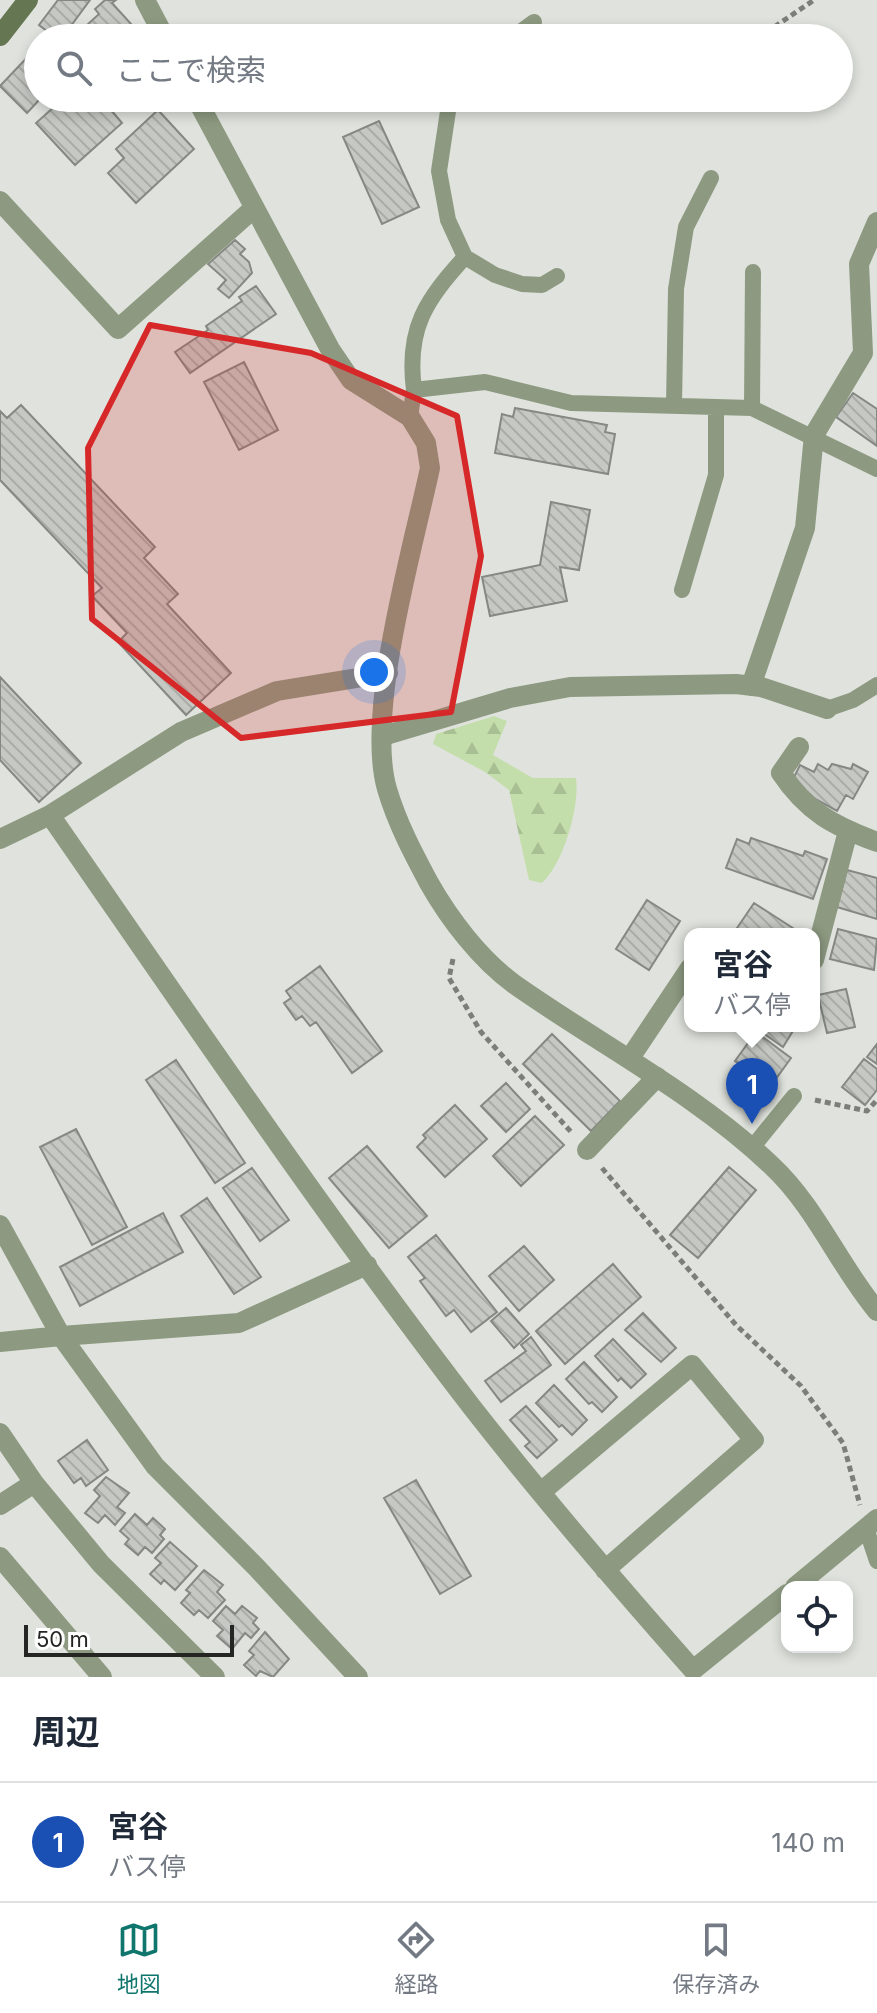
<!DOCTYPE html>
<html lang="ja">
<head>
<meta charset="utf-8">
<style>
  :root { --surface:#fff; --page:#f6f6f7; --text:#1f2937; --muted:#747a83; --line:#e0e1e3; --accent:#0f766e }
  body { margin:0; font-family:Inter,"Noto Sans JP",sans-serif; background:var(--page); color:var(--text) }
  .controls { position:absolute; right:24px; bottom:24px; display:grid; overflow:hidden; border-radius:16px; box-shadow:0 4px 12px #0003 }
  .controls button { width:72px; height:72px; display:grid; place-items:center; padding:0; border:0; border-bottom:2px solid var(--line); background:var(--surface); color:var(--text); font:40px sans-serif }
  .scale { position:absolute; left:24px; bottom:20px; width:210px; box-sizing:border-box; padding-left:8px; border:4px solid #252624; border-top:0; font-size:22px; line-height:28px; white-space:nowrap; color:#252624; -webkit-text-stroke:6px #fff; paint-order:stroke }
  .you { position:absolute; left:374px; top:672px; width:28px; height:28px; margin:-20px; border:6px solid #fff; border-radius:50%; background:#1a73e8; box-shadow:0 0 0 12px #1a73e833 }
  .badge { display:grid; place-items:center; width:52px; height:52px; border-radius:50%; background:var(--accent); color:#fff; font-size:26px; font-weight:700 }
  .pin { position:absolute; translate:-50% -66px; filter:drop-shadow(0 2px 4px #0008) }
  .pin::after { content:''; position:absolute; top:42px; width:28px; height:24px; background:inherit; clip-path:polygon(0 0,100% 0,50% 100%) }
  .popup { position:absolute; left:684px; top:928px; width:136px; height:104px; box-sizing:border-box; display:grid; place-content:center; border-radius:16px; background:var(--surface); filter:drop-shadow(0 2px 6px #0005); font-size:26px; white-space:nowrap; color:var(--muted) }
  .popup b { font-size:30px; color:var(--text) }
  .popup::after { content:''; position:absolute; left:50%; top:100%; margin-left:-16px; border:16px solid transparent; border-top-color:var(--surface) }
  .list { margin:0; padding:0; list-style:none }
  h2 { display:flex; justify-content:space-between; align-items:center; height:104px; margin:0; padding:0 32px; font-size:34px }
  h2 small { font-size:26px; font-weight:400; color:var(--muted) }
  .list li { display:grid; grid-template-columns:52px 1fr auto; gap:24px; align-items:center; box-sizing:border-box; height:120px; padding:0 32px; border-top:2px solid var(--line) }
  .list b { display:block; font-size:30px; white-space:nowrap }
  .list p { margin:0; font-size:26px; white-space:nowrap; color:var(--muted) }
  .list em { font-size:26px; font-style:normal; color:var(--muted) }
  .icon { flex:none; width:44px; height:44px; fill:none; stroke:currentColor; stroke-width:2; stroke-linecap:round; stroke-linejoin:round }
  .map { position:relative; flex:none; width:877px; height:1677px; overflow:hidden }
  .search { position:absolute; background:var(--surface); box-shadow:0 4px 12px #0003; left:24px; right:24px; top:24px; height:88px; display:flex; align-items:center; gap:20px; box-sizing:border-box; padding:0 28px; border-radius:44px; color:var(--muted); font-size:30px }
  .sheet { height:224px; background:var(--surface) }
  nav { display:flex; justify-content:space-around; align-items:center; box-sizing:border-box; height:112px; border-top:2px solid var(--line); background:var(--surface); font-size:22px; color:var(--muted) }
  nav a { display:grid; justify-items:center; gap:4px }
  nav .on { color:var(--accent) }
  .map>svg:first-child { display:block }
</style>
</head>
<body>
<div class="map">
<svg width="877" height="1677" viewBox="0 0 877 1677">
  <defs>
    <pattern id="forest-firs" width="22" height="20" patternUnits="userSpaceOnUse" patternTransform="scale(2)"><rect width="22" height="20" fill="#c4deab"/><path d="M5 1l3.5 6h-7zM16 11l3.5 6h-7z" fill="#a8be93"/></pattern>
    <pattern id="building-back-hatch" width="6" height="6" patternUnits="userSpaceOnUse" patternTransform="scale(2)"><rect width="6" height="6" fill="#c6c9c3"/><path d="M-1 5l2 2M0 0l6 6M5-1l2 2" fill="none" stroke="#aaaca7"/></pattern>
  </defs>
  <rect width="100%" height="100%" fill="#e0e3dd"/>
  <path fill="url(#forest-firs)" d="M494 716 507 721 493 755 533 778H576C580 807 563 864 542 883L529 880 509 790 485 772 433 744 436 734Z"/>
  <path fill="url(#building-back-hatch)" stroke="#858883" stroke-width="2" d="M58 0H90L62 38H56L39 25Z
    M105 0H116L112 3 131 24 116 38H73L99 14 95 9Z
    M38 46V98H41L27 113 0 86Z
    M64 98H101L122 123 75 165 36 123Z
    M158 110 194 149 136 203 108 173 124 158 116 149Z
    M379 121 419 207 382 224 343 137Z
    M235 240 245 249 240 254 249 262 252 273 229 298 218 289 226 280 208 264Z
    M256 286 276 314 190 373 175 352 208 330 206 326 242 301 239 297Z
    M244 362 278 430 239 450 204 382Z
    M853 393 877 409V446L836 417Z
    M21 405 155 547 144 558 178 594 167 604 231 673 186 715 118 642 127 633 92 596 102 588 0 480V411L7 418Z
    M515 408 607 425 605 432 615 434 608 474 495 453 502 414 513 417Z
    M551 502 590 510 579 570 560 567 567 601 490 616 482 577 540 565Z
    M0 677 81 763 39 802 0 760Z
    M818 764 828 770 832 764 851 769 853 764 868 772 853 799 846 795 837 811 790 785 800 765 814 772Z
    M751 838 803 856 805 851 827 859 813 899 726 868 737 839 749 844Z
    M847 870 877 878V919L837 907Z
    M647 900 680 921 649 970 616 949Z
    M754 903 802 934H733Z
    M838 929 877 939 874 970 830 959Z
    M320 966 382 1051 352 1073 316 1022 310 1026 302 1016 296 1020 284 1003 291 998 286 991Z
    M846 989 855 1027 827 1033 818 995Z
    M763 1026H796L783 1047 760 1031Z
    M756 1032 791 1058 770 1087 735 1061Z
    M552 1034 620 1101 591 1131 523 1064Z
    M877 1044V1064L867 1057Z
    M864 1059 877 1069V1090L865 1105 842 1087Z
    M176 1060 245 1163 215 1183 146 1080Z
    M506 1083 530 1109 506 1132 481 1106Z
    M455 1105 487 1139 445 1177 417 1147 426 1138 423 1135Z
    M535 1116 564 1145 521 1186 493 1156Z
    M76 1129 127 1227 92 1245 40 1147Z
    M367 1146 427 1216 389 1248 329 1178Z
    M729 1167 756 1190 698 1258 670 1235Z
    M252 1168 289 1220 260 1241 223 1188Z
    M207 1198 261 1277 234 1294 181 1216Z
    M163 1213 183 1252 80 1306 60 1267Z
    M436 1235 497 1312 471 1332 454 1310 446 1316 420 1281 425 1278 408 1257Z
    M524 1246 554 1280 519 1311 489 1276Z
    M613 1264 641 1297 565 1364 536 1331Z
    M506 1308 529 1334 514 1348 491 1321Z
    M643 1313 676 1348 661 1362 625 1330Z
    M531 1337 551 1365 501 1402 485 1381 526 1351 521 1345Z
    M613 1339 646 1374 631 1388 621 1378 618 1381 595 1356Z
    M584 1362 617 1397 602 1412 592 1402 589 1404 566 1379Z
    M554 1385 587 1420 572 1435 562 1425 559 1427 536 1403Z
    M526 1406 557 1440 537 1458 525 1446 530 1442 510 1420Z
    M87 1440 108 1470 86 1486 81 1478 74 1483 58 1461Z
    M106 1477 129 1493 117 1507 125 1513 115 1525 105 1515 98 1523 85 1513 100 1496 94 1490Z
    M416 1480 471 1576 440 1594 384 1498Z
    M135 1514 147 1525 153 1518 165 1529 160 1535 164 1539 152 1553 145 1547 138 1555 125 1544 129 1539 120 1531Z
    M170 1542 197 1566 175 1590 164 1580 161 1584 150 1574 161 1563 155 1558Z
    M204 1570 223 1585 217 1592 225 1600 208 1618 199 1610 194 1615 181 1603 190 1593 186 1590Z
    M226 1606 235 1614 242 1606 257 1618 253 1623 259 1629 251 1638 245 1633 232 1649 217 1636 223 1630 213 1621Z
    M265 1632 289 1659 273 1677 260 1671 256 1676 244 1665 254 1655 249 1651Z"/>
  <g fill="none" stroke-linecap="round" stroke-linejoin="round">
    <path stroke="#7c7e7a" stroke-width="5" stroke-dasharray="6 4" stroke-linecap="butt" d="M758 38 814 0
      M453 959 449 978 481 1032 572 1133
      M815 1100 867 1111 877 1100
      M602 1168 736 1325 801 1386 843 1443 860 1505"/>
    <path stroke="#8d9a81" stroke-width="16" d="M512 38 534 22
      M450 98 439 171 448 220 465 257 495 275 522 284 542 285 557 276
      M414 390C406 328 426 300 465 257
      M674 406 676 289 686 227 711 178
      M752 408 753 272
      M410 417 414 390 485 382 571 403 752 408 877 469
      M682 590 716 475V407
      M827 709 853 700 877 685
      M751 1149 794 1096
      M866 1528 877 1561"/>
    <path stroke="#8d9a81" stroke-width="20" d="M0 201 118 329 253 209
      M751 686 805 528 814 435 863 353 859 264 877 222
      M383 736 510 698 570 687 736 684 761 687 827 709
      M799 747 781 773C807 812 834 826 877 842
      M50 815C188 1014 324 1215 471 1406 542 1497 617 1584 693 1670L787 1594
      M0 839 50 815 181 732 277 691 388 673
      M814 960 848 831
      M630 1058 690 968
      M587 1150 657 1077
      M61 1336 239 1323 367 1265
      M0 1433 34 1483
      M541 1492 692 1365 754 1440 605 1570
      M0 1505 34 1483 101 1564 215 1677
      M0 1557 102 1677
      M795 1587 877 1519"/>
    <path stroke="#8d9a81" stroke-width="20" d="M145 0 165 38
      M196 98 330 349 351 380 410 417 426 443 430 468C413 548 365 713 387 789 397 823 413 853 429 883 450 920 480 959 514 984 599 1044 695 1093 771 1165 816 1207 838 1264 877 1311
      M0 1225 61 1336 155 1466 257 1568 358 1677
      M0 1342 61 1336"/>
    <path stroke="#657752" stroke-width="20" d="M0 36 28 0"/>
  </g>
  <path fill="#d62828" fill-opacity="0.2" stroke="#d62828" stroke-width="6" stroke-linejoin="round" d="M150 325 311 353 457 416 481 556 451 712 241 738 92 619 88 448Z"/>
</svg>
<div class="controls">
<button><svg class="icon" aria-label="locate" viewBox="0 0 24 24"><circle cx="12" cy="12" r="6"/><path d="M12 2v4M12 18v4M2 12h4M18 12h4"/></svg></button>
</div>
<div class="scale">50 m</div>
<div class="you"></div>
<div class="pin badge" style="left:752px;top:1124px;background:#1a4fb4">1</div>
<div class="popup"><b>宮谷</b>バス停</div>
<div class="search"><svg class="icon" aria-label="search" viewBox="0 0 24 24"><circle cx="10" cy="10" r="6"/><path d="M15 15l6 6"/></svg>ここで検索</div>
</div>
<section class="sheet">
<h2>周辺<small></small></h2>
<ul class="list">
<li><span class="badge" style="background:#1a4fb4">1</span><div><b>宮谷</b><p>バス停</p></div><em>140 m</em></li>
</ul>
</section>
<nav>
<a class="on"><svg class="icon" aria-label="map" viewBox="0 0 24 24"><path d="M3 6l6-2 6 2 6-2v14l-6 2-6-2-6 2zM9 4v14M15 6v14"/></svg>地図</a>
<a><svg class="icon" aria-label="directions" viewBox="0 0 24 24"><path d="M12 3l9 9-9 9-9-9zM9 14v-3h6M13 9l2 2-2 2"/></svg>経路</a>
<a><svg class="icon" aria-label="saved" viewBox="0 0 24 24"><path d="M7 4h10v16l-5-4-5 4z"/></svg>保存済み</a>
</nav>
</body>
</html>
